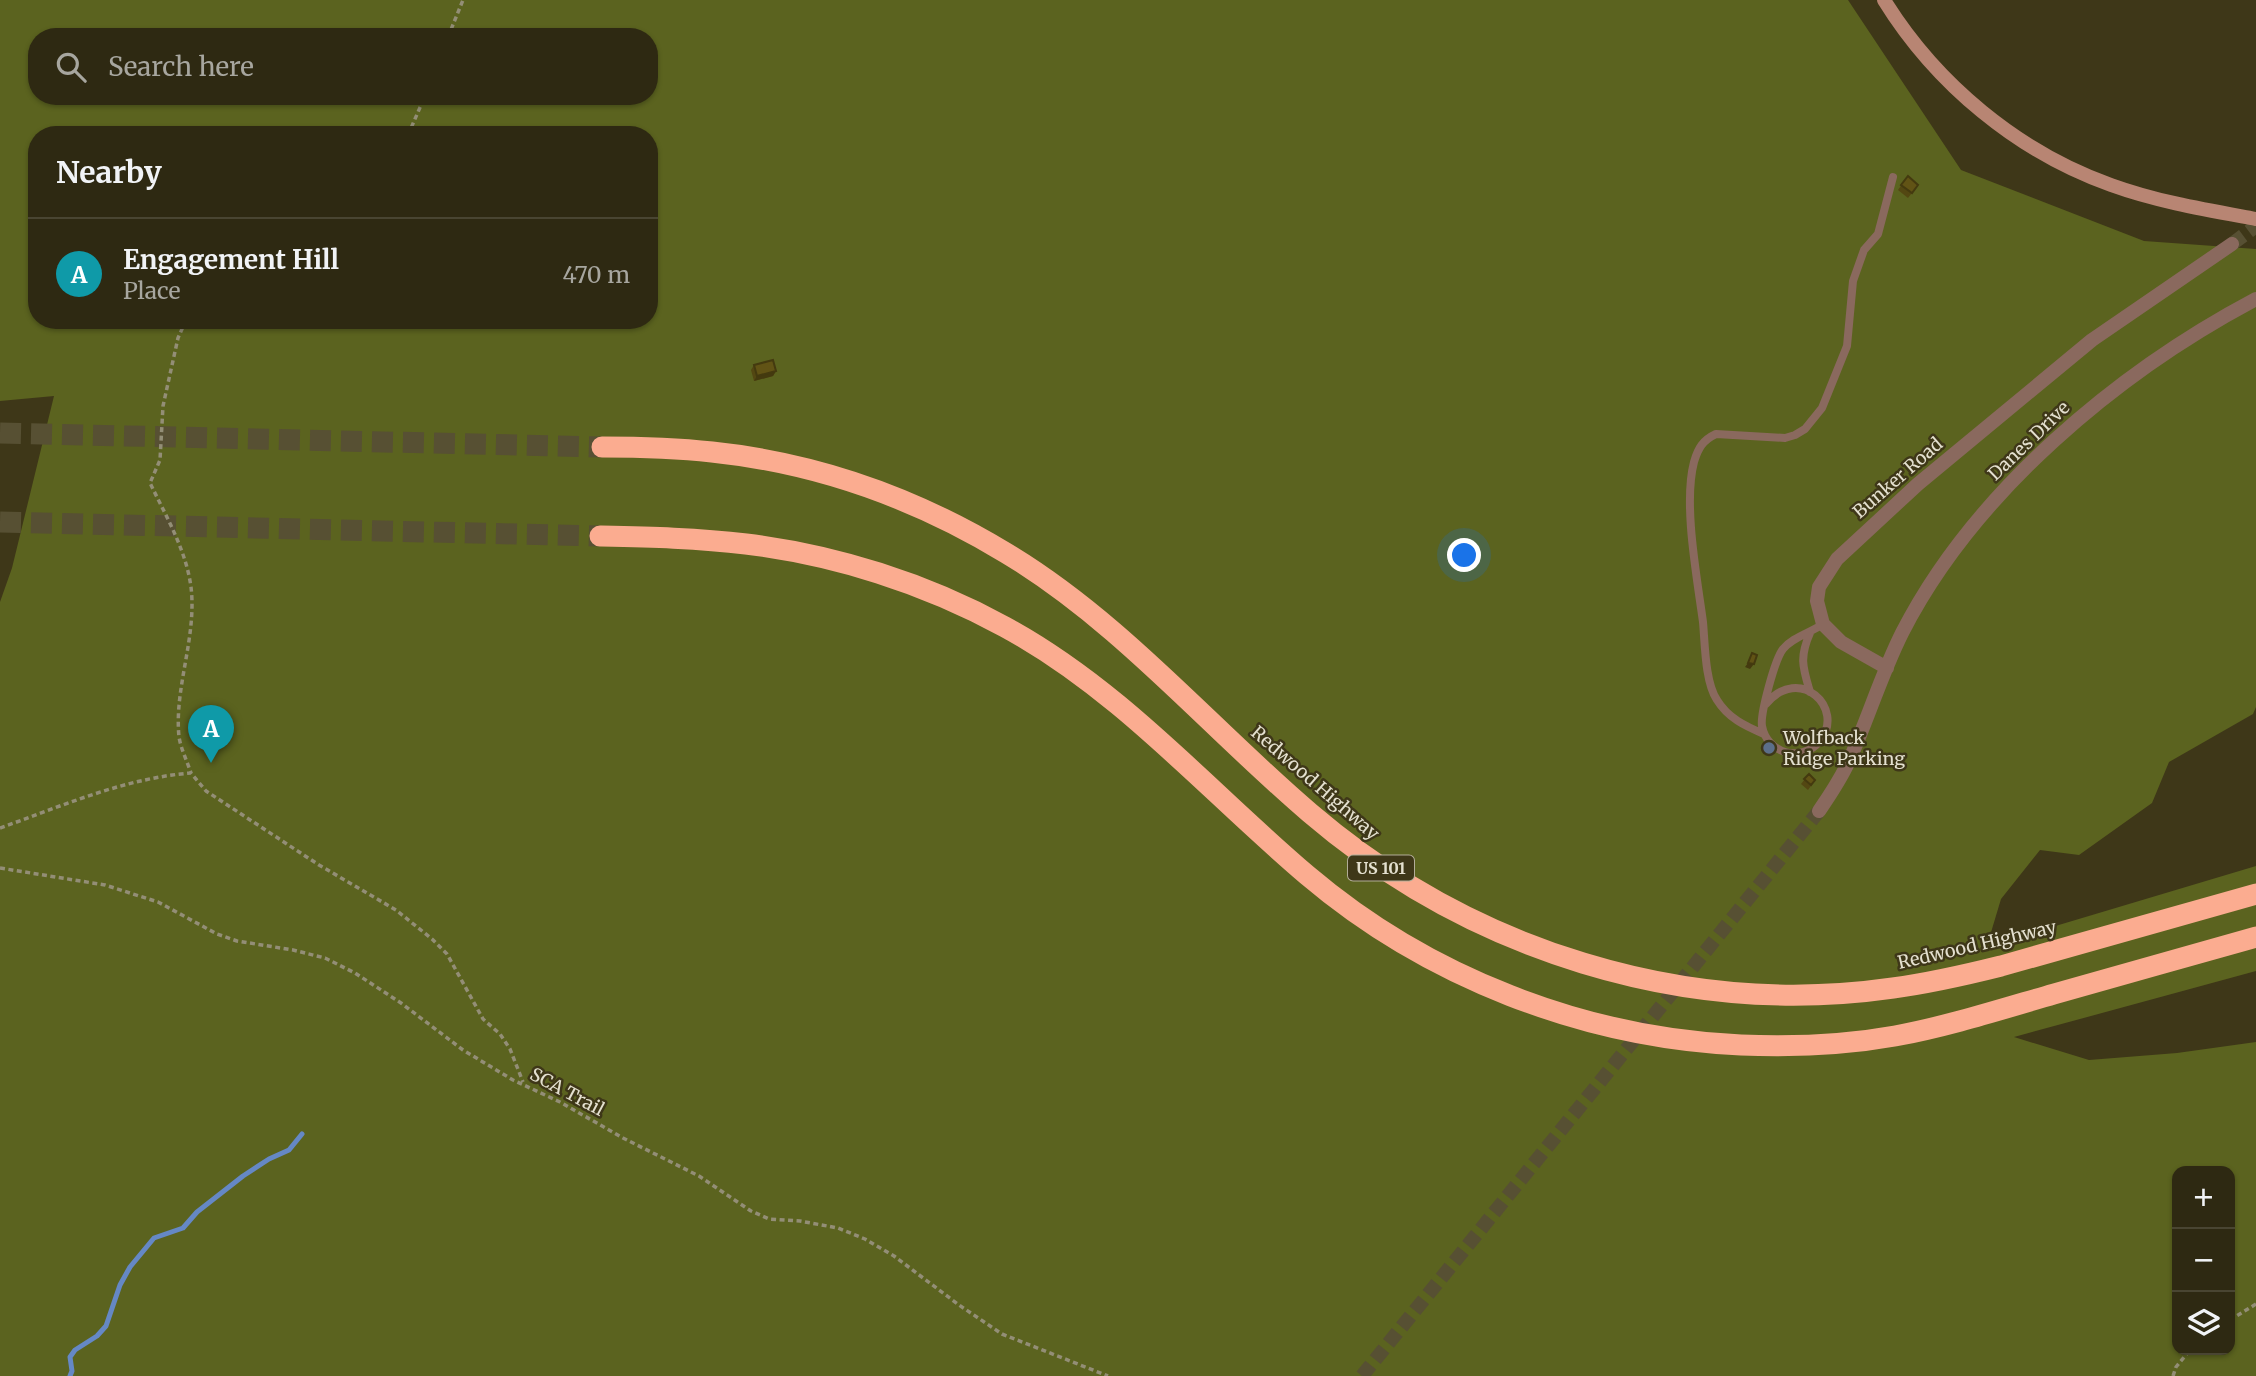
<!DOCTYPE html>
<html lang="en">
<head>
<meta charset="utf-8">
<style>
  :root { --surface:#2e2912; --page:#36311b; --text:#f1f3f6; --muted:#a7a69f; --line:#494532; --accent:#6ec2f3 }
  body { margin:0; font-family:Merriweather,serif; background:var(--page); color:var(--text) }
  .controls { position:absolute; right:21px; bottom:21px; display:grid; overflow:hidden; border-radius:14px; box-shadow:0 2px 5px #0004 }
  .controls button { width:63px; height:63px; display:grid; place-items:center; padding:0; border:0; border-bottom:2px solid var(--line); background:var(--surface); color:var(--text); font:35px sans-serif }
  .you { position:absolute; left:1465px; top:556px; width:24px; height:24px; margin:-18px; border:5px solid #fff; border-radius:50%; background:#1a73e8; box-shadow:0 0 0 10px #1a73e833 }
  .badge { display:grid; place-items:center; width:46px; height:46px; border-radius:50%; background:var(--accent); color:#fff; font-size:23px; font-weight:700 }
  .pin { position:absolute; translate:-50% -58px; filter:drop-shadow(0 2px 4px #0008) }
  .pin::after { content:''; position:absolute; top:37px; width:24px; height:21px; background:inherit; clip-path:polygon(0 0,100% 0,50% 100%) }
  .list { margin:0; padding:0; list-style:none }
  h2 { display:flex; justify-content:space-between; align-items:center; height:91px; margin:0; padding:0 28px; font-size:30px }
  h2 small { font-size:23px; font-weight:400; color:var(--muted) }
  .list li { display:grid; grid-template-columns:46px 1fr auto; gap:21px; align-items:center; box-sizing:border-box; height:112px; padding:0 28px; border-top:2px solid var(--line) }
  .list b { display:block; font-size:26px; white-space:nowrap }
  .list p { margin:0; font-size:23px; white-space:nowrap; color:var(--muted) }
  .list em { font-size:23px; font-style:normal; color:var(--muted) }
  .icon { flex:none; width:38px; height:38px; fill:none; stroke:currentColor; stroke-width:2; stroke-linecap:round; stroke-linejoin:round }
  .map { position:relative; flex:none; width:2256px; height:1376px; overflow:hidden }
  .search { position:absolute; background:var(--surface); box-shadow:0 2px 5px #0004; left:28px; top:28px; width:630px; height:77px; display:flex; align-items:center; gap:18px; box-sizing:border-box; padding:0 24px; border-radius:28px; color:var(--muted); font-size:26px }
  .panel { position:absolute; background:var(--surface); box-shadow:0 2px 5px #0004; left:28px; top:126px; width:630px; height:203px; border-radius:28px }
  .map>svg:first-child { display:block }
</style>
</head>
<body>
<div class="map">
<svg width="2256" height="1376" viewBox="0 0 2256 1376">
  <rect width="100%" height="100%" fill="#3e3718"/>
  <path fill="#5b631f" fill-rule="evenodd" d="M0 0H1848L1961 170 2144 241 2256 249V707L2253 714 2169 762 2152 803 2079 855 2040 850 2001 899 1989 939 2032 933 2256 866V971L2014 1037 2089 1060 2177 1053 2256 1042V1376H0V602L12 568 54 396 0 401ZM37 37H649V96H37ZM37 135H649V320H37ZM2177 1171H2230V1350H2177Z"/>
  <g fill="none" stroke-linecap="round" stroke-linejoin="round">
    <path stroke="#6588c5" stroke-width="5" d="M70 1376 72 1371 70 1357 75 1350 97 1336 106 1326 120 1285 130 1267 154 1238 183 1228 197 1212 243 1176 269 1159 289 1150 302 1134"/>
    <path stroke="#575033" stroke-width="14" stroke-dasharray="14 7" stroke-linecap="butt" d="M2232 244 2256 226
      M1362 1376 1819 811"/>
    <path stroke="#575033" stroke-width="21" stroke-dasharray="21 10" stroke-linecap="butt" d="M0 433 602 447
      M0 522 600 536"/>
    <path stroke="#938e76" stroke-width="3.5" stroke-dasharray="5 3.5" stroke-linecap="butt" d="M448 37 463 0
      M408 135 425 96
      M186 320 178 338 163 406 160 460 150 483C166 516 186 550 191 587 197 638 174 687 179 737 181 749 187 761 191 773
      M0 828C62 806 125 778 191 773L206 791 319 865 396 910 432 939 447 954 483 1019 500 1034 510 1049 523 1082
      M0 868 105 885 158 902 217 934 237 941 293 950 325 958 355 973 401 1003 463 1050 513 1080 560 1102 623 1138 699 1176 751 1211 769 1219 800 1221 838 1228 865 1239 894 1256 959 1305 1002 1334 1108 1376
      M2230 1320 2256 1304
      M2173 1376 2176 1367 2190 1350"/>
    <path stroke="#8a695e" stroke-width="8" d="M1810 633C1799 658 1803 668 1810 692
      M1766 704C1799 664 1846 708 1820 741 1802 763 1767 754 1762 726 1760 714 1775 659 1783 649 1793 637 1810 633 1823 624
      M1764 734C1745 726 1728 718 1717 700 1705 682 1705 644 1703 622 1697 577 1683 504 1694 462 1698 448 1703 440 1716 434L1785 438 1795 435 1805 429 1822 408 1847 346 1853 281 1864 250 1878 234 1893 177"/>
    <path stroke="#8a695e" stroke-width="14" d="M1887 668 1841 642 1823 624 1817 601 1819 587 1837 559 1918 484 2092 340 2232 244
      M1819 811C1830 795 1841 778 1849 761 1868 719 1881 675 1902 633 1974 492 2118 372 2256 299"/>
    <path stroke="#b88573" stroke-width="14" d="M1884 0C1936 84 2018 152 2111 185 2158 202 2207 210 2256 219"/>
    <path stroke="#fbac90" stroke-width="21" d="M602 447C639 447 676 448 712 452 817 463 917 499 1006 553 1121 622 1209 727 1310 813 1470 950 1684 1018 1893 988 1930 983 1965 975 2001 966L2256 894
      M600 536C648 537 698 538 746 544 835 555 925 583 1005 627 1121 690 1208 791 1307 875 1427 977 1584 1038 1741 1045 1792 1047 1845 1045 1895 1036 1949 1026 2002 1009 2054 994 2121 975 2189 956 2256 937"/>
  </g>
  <path fill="#534712" d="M1908 176 1918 185 1908 198 1898 190Z
    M754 365 776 371 773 376 754 381 751 370Z
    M1809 774 1815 780 1808 790 1801 784Z"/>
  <path fill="#443a0f" d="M776 371 773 376 754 381 757 376Z
    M1748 663 1754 664 1750 669 1745 667Z"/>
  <path fill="#615315" stroke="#443a0f" stroke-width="2" d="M1908 176 1918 185 1912 193 1901 185Z
    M773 360 776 371 757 376 754 365Z
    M1752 653 1757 655 1754 664 1748 663Z
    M1809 774 1815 780 1811 785 1804 779Z"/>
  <circle fill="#5c6f8a" stroke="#3e3718" stroke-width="2.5" cx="1769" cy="748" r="7"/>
  <g text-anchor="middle" stroke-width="5" stroke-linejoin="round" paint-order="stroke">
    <rect fill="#3e3718" stroke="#b2ad98" stroke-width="2" x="1348" y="855.5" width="66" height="25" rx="5"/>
    <g font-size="16" font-weight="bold" fill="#e4e0cf">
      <text x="1381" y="874">US 101</text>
    </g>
    <g font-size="18" fill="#e4e0cf" stroke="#3e3718">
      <text transform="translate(2029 441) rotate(-44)" y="6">Danes Drive</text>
      <text transform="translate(1898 478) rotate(-41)" y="6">Bunker Road</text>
      <text transform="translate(1315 783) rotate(41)" y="6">Redwood Highway</text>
      <text transform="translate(1977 945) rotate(-13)" y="6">Redwood Highway</text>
      <text transform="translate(567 1092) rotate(28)" y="6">SCA Trail</text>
    </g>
    <g font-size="18" fill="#e4e0cf" stroke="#3e3718" text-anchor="start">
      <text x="1783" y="744">Wolfback<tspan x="1783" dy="21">Ridge Parking</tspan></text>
    </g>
  </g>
</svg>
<div class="controls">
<button>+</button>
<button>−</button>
<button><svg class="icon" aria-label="layers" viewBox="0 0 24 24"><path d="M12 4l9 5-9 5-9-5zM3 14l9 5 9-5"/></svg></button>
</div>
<div class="you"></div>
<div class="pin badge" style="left:211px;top:763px;background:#0f9aa8">A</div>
<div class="search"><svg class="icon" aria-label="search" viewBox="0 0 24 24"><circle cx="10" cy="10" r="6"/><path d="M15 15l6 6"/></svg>Search here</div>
<section class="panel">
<h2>Nearby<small></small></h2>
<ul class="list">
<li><span class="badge" style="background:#0f9aa8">A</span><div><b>Engagement Hill</b><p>Place</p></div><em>470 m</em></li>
</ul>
</section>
</div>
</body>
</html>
